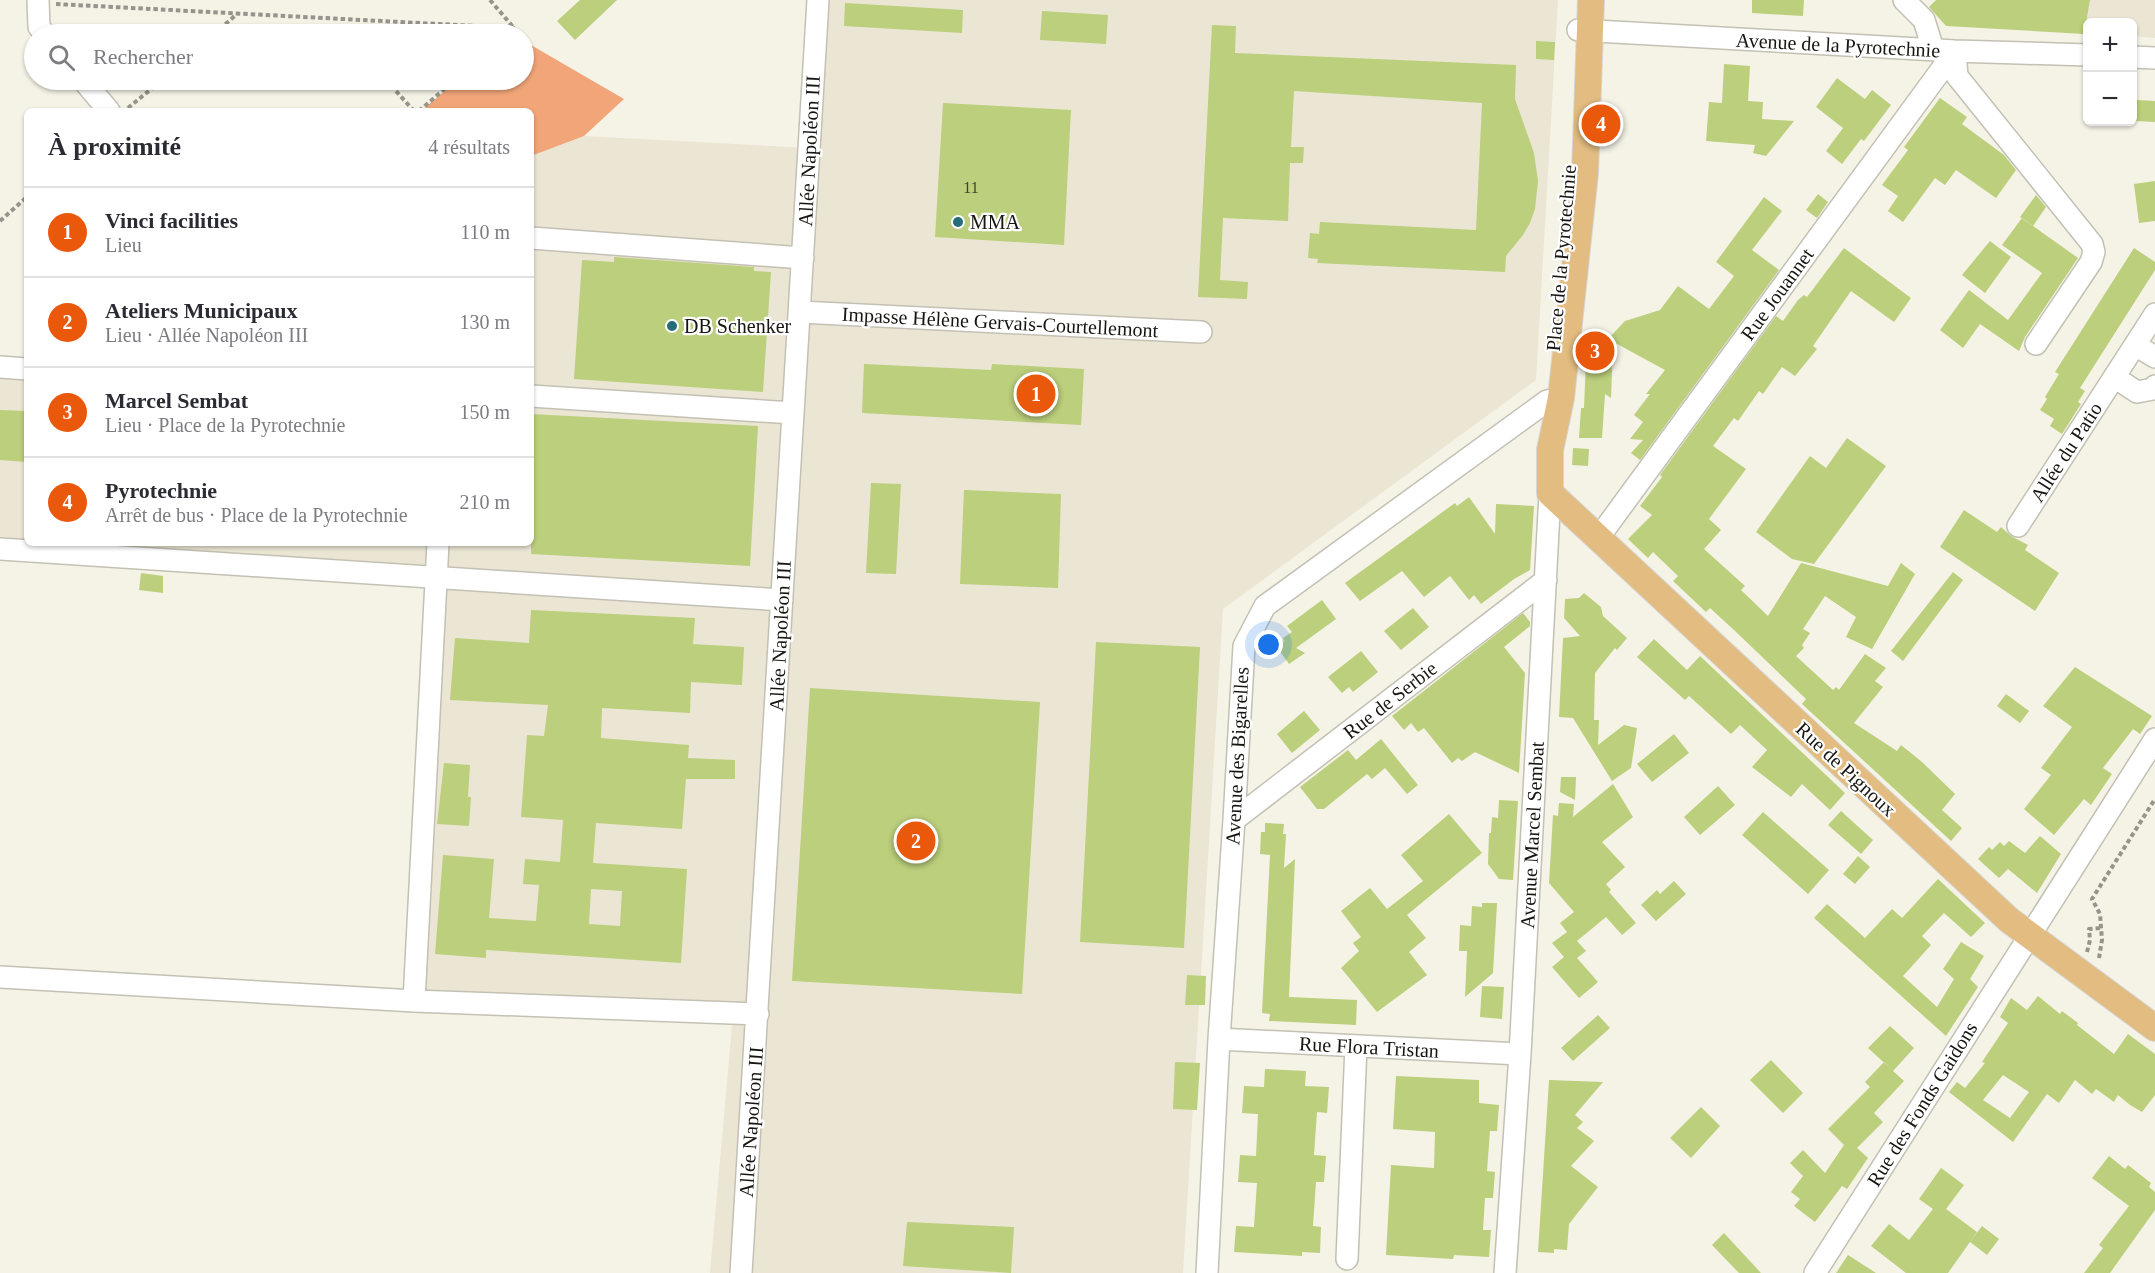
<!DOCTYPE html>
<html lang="fr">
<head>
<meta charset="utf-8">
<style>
  :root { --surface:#fff; --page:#f2f2f3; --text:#2b2b33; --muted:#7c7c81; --line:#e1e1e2; --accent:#ea580c }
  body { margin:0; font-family:Georgia,serif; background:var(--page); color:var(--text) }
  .controls { position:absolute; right:18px; top:18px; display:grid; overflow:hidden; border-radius:9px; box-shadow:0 2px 4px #0004 }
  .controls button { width:54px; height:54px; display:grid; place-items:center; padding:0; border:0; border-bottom:2px solid var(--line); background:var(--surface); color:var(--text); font:30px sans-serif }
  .you { position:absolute; left:1269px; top:645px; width:21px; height:21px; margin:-15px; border:4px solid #fff; border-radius:50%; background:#1a73e8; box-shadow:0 0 0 9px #1a73e833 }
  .badge { display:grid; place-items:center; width:39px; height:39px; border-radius:50%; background:var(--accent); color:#fff; font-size:20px; font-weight:700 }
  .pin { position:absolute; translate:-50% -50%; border:3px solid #fff; box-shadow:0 2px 6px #0006 }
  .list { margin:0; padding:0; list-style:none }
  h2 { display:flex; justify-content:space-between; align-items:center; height:78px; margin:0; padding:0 24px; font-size:26px }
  h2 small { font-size:20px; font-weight:400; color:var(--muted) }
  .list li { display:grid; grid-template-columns:39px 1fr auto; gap:18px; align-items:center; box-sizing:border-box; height:90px; padding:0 24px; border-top:2px solid var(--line) }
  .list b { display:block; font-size:22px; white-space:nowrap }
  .list p { margin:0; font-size:20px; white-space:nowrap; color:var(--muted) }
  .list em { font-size:20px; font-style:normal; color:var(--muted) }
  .icon { flex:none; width:33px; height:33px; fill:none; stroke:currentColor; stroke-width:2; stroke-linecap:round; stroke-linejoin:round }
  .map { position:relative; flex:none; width:2155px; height:1273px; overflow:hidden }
  .search { position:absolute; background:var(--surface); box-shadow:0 2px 4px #0004; left:24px; top:24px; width:510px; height:66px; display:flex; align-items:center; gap:15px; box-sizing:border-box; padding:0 21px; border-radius:33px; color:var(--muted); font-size:22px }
  .panel { position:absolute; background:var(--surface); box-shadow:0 2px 4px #0004; left:24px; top:108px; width:510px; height:438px; border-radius:9px }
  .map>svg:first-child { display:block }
</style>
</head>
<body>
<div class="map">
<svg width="2155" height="1273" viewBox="0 0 2155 1273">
  <rect width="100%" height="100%" fill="#f5f3e6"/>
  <path fill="#ebe6d3" d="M818 0H1558L1536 380 1223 609 1183 1273H710L733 1014 414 1001 436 577 0 549V367L27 369V543H531V156L584 136 809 148Z
    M2090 0H2155V38L2133 36 2132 22H2088L2087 34H2084Z"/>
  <path fill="#f1a578" d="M524 41 624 99 584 136 531 156V111H421L458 80H524Z"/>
  <path fill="#bbcf7c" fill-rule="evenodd" d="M580 0H617L575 40 557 21Z
    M1752 0H1804L1803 16 1752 13Z
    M1936 0H2090L2084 34 1946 26 1929 7Z
    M845 3 963 10 962 33 844 26Z
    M1042 11 1108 15 1106 44 1040 40Z
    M1212 25 1236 26 1235 53 1516 65 1515 99 1534 153 1538 181 1535 209 1530 223 1523 235 1506 256 1505 272 1317 263 1318 259 1308 258 1310 233 1319 234 1320 222 1476 230 1482 103 1294 91 1291 147H1304L1303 163H1290L1288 221 1223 218 1220 280 1248 282 1247 299 1198 297Z
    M1536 41 1555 42 1554 60 1536 59Z
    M1724 64 1750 66 1748 101 1763 102 1762 119 1794 121 1766 156 1753 153 1755 145 1706 141 1709 102 1722 103Z
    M1837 78 1865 99 1872 90 1891 105 1864 141 1861 139 1842 164 1826 151 1843 128 1816 107Z
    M1940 98 1967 117 1962 124 2004 155 2016 170 1996 198 1956 170 1945 185 1935 178 1903 222 1888 211 1898 196 1882 185 1908 150 1904 147Z
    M2137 100 2155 101V122L2136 121Z
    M943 103 1071 110 1064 245 935 237Z
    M2155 181V221L2139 223 2134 184Z
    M1818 194 1828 202 1817 218 1806 210Z
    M2036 195 2046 207 2033 226 2020 217Z
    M1764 197 1782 211 1752 250 1779 270 1640 460 1631 453 1643 440 1630 439 1643 422 1634 415 1650 394H1646L1665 370 1608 339 1625 321 1660 310 1678 286 1709 309 1734 276 1716 262Z
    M2022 218 2078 258 2025 337 2019 351 1980 324 1963 348 1940 330 1969 290 2008 320 2042 273 2002 245Z
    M1990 241 2011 257 1985 293 1962 275Z
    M1844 248 1911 298 1894 322 1851 291 1813 346 1817 349 1795 376 1782 367 1763 394 1759 391 1738 421 1734 418 1713 446 1746 469 1709 519 1721 530 1704 549 1745 586 1741 590 1768 616 1801 563 1888 586 1901 563 1915 574 1872 649 1846 637 1856 617 1825 596 1803 629 1810 633 1802 645 1804 648 1796 656 1833 690 1836 687 1839 690 1865 654 1886 668 1875 681 1883 687 1854 723 1897 751 1901 745 1922 762 1955 794 1942 810 1962 828 1951 841 1802 704 1806 699 1735 631 1710 608 1706 612 1673 581 1678 576 1653 552 1648 558 1628 539 1652 515 1640 506 1662 477 1660 475 1776 316 1783 321 1798 300 1804 295 1807 297Z
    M2134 248 2155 262V270L2080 388 2085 391 2078 402 2081 404 2062 434 2050 426 2054 419 2040 410 2047 399 2045 397 2059 374 2055 372Z
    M614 257 754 267V271L771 272 763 392 574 379 582 260 614 262Z
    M1591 346H1613L1611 398 1605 394 1602 438H1579L1581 408H1584L1586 359H1590Z
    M864 364 991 370 992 364 1084 369 1081 425 862 413Z
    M0 410 27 411V462L0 460Z
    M531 414 758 426 750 566 531 554Z
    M1847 438 1886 466 1814 564 1792 559 1756 532 1810 456 1826 468Z
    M1573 448 1589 449 1588 466 1572 465Z
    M871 483 901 484 896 574 866 573Z
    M964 490 1061 494 1058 588 960 584Z
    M1469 497 1495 534 1496 504 1534 506 1530 570 1514 579 1481 604 1474 595 1469 600 1450 576 1424 597 1402 571 1360 601 1345 583 1455 503 1457 506Z
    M1964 510 1997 532 2001 527 2011 536 2028 545 2025 550 2059 573 2035 611 1940 547Z
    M1953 572 1963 580 1903 661 1891 651Z
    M141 573 163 576V593L139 590Z
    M1584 593 1601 607 1603 616 1627 638 1617 650 1615 648 1595 673 1594 720H1599L1598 745 1624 725 1637 728 1631 768 1612 781 1573 718 1559 717 1563 638 1580 636 1564 618 1565 599 1579 598Z
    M1322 600 1336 619 1296 648 1305 653 1289 664 1266 632 1285 642 1283 638 1292 632 1287 626Z
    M1413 608 1429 627 1401 650 1384 631Z
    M531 610 695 618 693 644 744 647 742 685 691 682 690 713 602 708 601 738 689 745 688 758 735 760V779H686L682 829 596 823 593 863 687 869 681 963 486 950V958L435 954 443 855 494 859 489 918 536 921 539 885 523 884 525 859 560 862 563 820 521 817 527 735 544 736 548 705 450 700 455 638 529 643ZM591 889 622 891 620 926 589 924Z
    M1523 613 1530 622V626L1504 647 1525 673 1519 773 1475 752 1462 761 1458 758 1452 763 1424 728 1418 732 1411 723 1404 730 1392 716Z
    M1654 639 1687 670 1700 656 1845 793 1830 810 1802 784 1791 797 1752 767 1767 750 1740 725 1731 734 1689 696 1685 700 1637 657Z
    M1096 642 1200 647 1184 948 1080 942Z
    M1361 651 1378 672 1353 692 1349 687 1342 693 1328 677Z
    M2075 667 2152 716 2140 734 2133 729 2103 768 2112 774 2091 805 2084 799 2054 835 2024 809 2051 775 2041 768 2072 727 2043 706Z
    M810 688 1040 702 1022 994 792 981Z
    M2006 694 2029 711 2020 723 1997 706Z
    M1304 711 1320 730 1292 753 1277 734Z
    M1674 734 1689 753 1652 782 1637 764Z
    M1381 739 1418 785 1407 794 1385 768 1372 779 1367 774 1324 809H1317L1300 787 1348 750 1356 760Z
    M444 763 470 765 468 797H471L469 826 437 824Z
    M1561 777H1576L1575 800 1560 792Z
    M1613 784 1633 817 1602 842 1625 867 1606 884 1611 890 1609 892 1636 923 1622 935 1606 917 1577 941 1586 951 1577 958 1598 982 1579 998 1552 967 1564 957 1552 943 1567 932 1560 923 1574 912 1549 883 1553 815 1558 816 1559 803 1574 804 1573 817Z
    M1718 786 1735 805 1700 835 1684 817Z
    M1499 800 1518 801 1513 880 1499 879 1488 864 1489 833H1491L1492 817 1498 818Z
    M1841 811 1873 840 1861 854 1828 825Z
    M1763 812 1829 870 1808 894 1742 835Z
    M1449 814 1482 853 1407 915 1426 938 1409 952 1427 975 1377 1012 1341 968 1359 951 1353 943 1361 937 1341 911 1370 888 1387 909 1423 881 1401 855Z
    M1265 823 1284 824 1283 834H1286L1284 868 1295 859 1289 997 1357 1000 1356 1025 1269 1021 1270 1014 1262 1013 1270 855 1260 854 1261 832H1265Z
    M2040 836 2061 854 2037 893 2008 869 1999 878 1978 859 1989 847 1992 850 2000 842 2004 846 2009 841 2025 853Z
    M1858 856 1870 867 1855 884 1843 874Z
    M1938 879 1985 923 1971 937 1944 913 1922 936 1931 945 1903 976 1937 1007 1954 979 1943 969 1961 942 1984 956 1970 979 1978 987 1946 1036 1814 918 1827 904 1865 938 1892 909 1902 918Z
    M1674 881 1686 894 1656 921 1641 905 1657 890 1660 894Z
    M1482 903H1497L1493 973 1465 997 1467 951H1459L1460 925 1471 926 1472 906 1482 907Z
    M1187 975 1206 976 1205 1005H1185Z
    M1482 986 1504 987 1502 1019 1480 1017Z
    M2038 996 2060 1014 2062 1011 2078 1023 2077 1025 2114 1054 2128 1034 2155 1054V1095L2142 1112 2130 1105 2118 1095 2114 1102 2096 1089 2092 1094 2075 1080 2059 1103 2047 1094 2013 1142 1949 1092 1957 1082 1965 1088 1985 1063 1982 1062 2008 1023 2000 1017 2011 998 2027 1010ZM2003 1075 2029 1092 2010 1118 1983 1100Z
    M1598 1015 1610 1028 1573 1061 1561 1048Z
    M1890 1026 1914 1048 1893 1071 1904 1081 1874 1113 1883 1122 1857 1148 1868 1158 1847 1189 1842 1186 1815 1222 1794 1206 1800 1199 1791 1192 1803 1176 1790 1163 1803 1150 1825 1173 1844 1145 1828 1129 1870 1087 1865 1082 1884 1062 1891 1069 1868 1048Z
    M1771 1060 1803 1093 1783 1113 1750 1080Z
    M1175 1062 1200 1063 1197 1110 1173 1109Z
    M1265 1069 1306 1071 1305 1086 1329 1087 1327 1113 1317 1112 1314 1155 1326 1156 1324 1182H1316L1313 1226 1321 1227 1320 1253 1302 1252V1256L1234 1252 1236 1226 1254 1227 1257 1183 1238 1182 1240 1155 1256 1156 1258 1114 1242 1113 1244 1086 1264 1087Z
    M1396 1076 1479 1080V1103L1499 1105 1497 1131H1490L1487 1171 1495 1172 1493 1198H1485L1483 1230H1491L1489 1257 1454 1255 1453 1259 1386 1255 1391 1165 1434 1168 1435 1132 1393 1129Z
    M1549 1080 1603 1082 1575 1115 1583 1122 1577 1128 1594 1141 1571 1166 1598 1187 1569 1224 1567 1250 1554 1249V1253L1538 1252Z
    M1701 1107 1720 1126 1691 1158 1670 1138Z
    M2109 1156 2125 1169 2128 1165 2151 1183 2149 1187 2155 1192V1210L2110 1273H2084L2103 1248 2099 1245 2129 1206 2092 1178Z
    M1941 1168 1964 1185 1946 1209 1977 1232 1948 1273H1906L1871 1246 1889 1224 1909 1240 1933 1209 1919 1199Z
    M907 1222 1014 1227 1011 1273 903 1266Z
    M1982 1226 1999 1239 1987 1255 1970 1242Z
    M1724 1233 1761 1273H1739L1712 1245Z
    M1848 1255 1876 1273H1836Z"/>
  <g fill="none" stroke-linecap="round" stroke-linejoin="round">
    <defs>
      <path id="minor" d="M38 0 39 27 45 34
        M1904 0 1924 20 1933 49
        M1578 30 1955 51 2088 55
        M1955 51 1957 76 2092 244 2094 252 2091 262 2036 344
        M2132 57 2155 58
        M83 80 109 111
        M531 238 803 258
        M800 312 1201 332
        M2135 345 2155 357
        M0 367 27 369
        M2114 377 2137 392 2153 389 2155 386
        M531 396 793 413
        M2018 526 2155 314
        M1599 537 1955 51
        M0 549 782 600
        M1234 820 1546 580
        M0 977 414 1001 758 1014
        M414 1001 438 543
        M1219 1039 1520 1054
        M1347 1259 1356 1046
        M741 1273 818 0
        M1207 1273 1219 1039 1234 820 1244 646 1265 606 1547 401 1561 398
        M1505 1273 1520 1054 1550 493
        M1815 1273 2155 739"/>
      <path id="major" d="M1591 0 1585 173 1561 398 1550 450V493L2009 920 2155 1028"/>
    </defs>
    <use href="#minor" stroke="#c3c0b4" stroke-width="24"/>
    <use href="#major" stroke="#d5d5d4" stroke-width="28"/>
    <path stroke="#96948b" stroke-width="4" stroke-dasharray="4.5 3" stroke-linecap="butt" d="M490 0 514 28
      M56 4 515 28
      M214 34 237 14
      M507 34 514 29
      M386 80 414 111
      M128 108 162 80
      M419 111 455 80
      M0 221 27 197
      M2087 952 2090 940 2089 929 2101 928
      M2099 958 2102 940 2100 914 2092 899 2155 799"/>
    <use href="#minor" stroke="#fff" stroke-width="21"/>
    <use href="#major" stroke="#e2bc80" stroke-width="26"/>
  </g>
  <g fill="#256d79" stroke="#fff" stroke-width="2">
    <circle cx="958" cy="222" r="6"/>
    <circle cx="672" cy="326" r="6"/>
  </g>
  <g text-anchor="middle" stroke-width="4.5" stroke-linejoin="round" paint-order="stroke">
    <g font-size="16" fill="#3f442c">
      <text x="971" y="193">11</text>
    </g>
    <g font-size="20" fill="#161511" stroke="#fff">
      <text transform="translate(1838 45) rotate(3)" y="7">Avenue de la Pyrotechnie</text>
      <text transform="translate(809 151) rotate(-87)" y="7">Allée Napoléon III</text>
      <text transform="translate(1561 258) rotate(-85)" y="7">Place de la Pyrotechnie</text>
      <text transform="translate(1777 294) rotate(-54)" y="7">Rue Jouannet</text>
      <text transform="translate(1000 322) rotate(3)" y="7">Impasse Hélène Gervais-Courtellemont</text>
      <text transform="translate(2066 452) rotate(-57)" y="7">Allée du Patio</text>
      <text transform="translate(780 636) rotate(-87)" y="7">Allée Napoléon III</text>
      <text transform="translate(1390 700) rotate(-38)" y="7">Rue de Serbie</text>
      <text transform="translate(1237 756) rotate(-87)" y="7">Avenue des Bigarelles</text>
      <text transform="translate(1846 769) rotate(43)" y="7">Rue de Pignoux</text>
      <text transform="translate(1532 835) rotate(-87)" y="7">Avenue Marcel Sembat</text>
      <text transform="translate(1369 1047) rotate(3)" y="7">Rue Flora Tristan</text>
      <text transform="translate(1922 1104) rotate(-58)" y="7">Rue des Fonds Gaidons</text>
      <text transform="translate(751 1122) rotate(-86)" y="7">Allée Napoléon III</text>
    </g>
    <g font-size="20" fill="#161511" stroke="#fff" text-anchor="start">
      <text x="970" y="229">MMA</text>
      <text x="684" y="333">DB Schenker</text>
    </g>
  </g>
</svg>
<div class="controls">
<button>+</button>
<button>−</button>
</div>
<div class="you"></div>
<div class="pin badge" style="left:1036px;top:394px">1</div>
<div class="pin badge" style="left:916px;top:841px">2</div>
<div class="pin badge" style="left:1595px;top:351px">3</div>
<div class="pin badge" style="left:1601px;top:124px">4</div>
<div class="search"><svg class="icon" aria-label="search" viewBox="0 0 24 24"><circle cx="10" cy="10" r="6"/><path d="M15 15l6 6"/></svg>Rechercher</div>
<section class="panel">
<h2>À proximité<small>4 résultats</small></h2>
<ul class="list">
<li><span class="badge">1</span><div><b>Vinci facilities</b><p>Lieu</p></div><em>110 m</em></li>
<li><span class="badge">2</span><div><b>Ateliers Municipaux</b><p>Lieu · Allée Napoléon III</p></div><em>130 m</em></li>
<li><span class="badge">3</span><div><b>Marcel Sembat</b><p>Lieu · Place de la Pyrotechnie</p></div><em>150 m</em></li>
<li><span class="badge">4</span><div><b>Pyrotechnie</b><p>Arrêt de bus · Place de la Pyrotechnie</p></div><em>210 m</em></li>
</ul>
</section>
</div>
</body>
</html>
